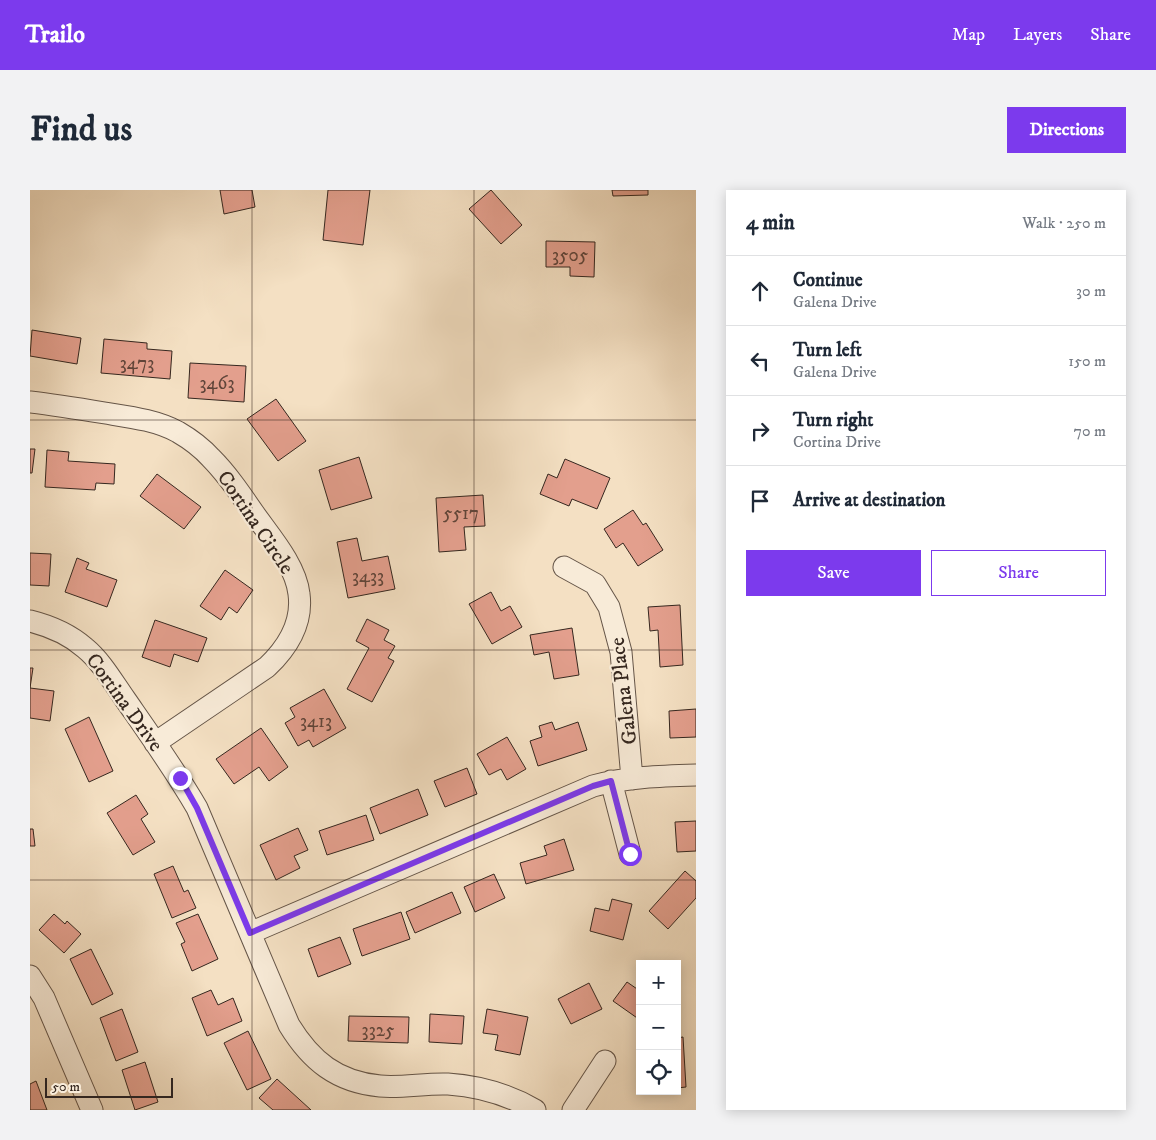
<!DOCTYPE html>
<html lang="en">
<head>
<meta charset="utf-8">
<style>
  :root { --surface:#fff; --page:#f2f2f3; --text:#1f2937; --muted:#747a83; --line:#e0e1e3; --accent:#7c3aed }
  body { margin:0; font-family:"IM FELL DW Pica",serif; background:var(--page); color:var(--text) }
  .controls { position:absolute; right:15px; bottom:15px; display:grid; overflow:hidden; border-radius:0px; box-shadow:0 2px 12px #0003 }
  .controls button { width:45px; height:45px; display:grid; place-items:center; padding:0; border:0; border-bottom:1px solid var(--line); background:var(--surface); color:var(--text); font:25px sans-serif }
  .scale { position:absolute; left:15px; bottom:12px; width:128px; box-sizing:border-box; padding-left:5px; border:2px solid #35271f; border-top:0; font-size:14px; line-height:18px; white-space:nowrap; color:#35271f; -webkit-text-stroke:4px #f8ebd8; paint-order:stroke }
  .stop { position:absolute; width:15px; height:15px; margin:-11px; border:4px solid #7c3aed; border-radius:50%; background:#fff }
  .stop.end { background:#7c3aed; border-color:#fff; box-shadow:0 1px 5px #0008 }
  .list { margin:0; padding:0; list-style:none }
  h2 { display:flex; justify-content:space-between; align-items:center; height:65px; margin:0; padding:0 20px; font-size:21px }
  h2 small { font-size:16px; font-weight:400; color:var(--muted) }
  .list li { display:grid; grid-template-columns:32px 1fr auto; gap:15px; align-items:center; box-sizing:border-box; height:70px; padding:0 20px; border-top:1px solid var(--line) }
  .list b { display:block; font-size:19px; white-space:nowrap }
  .list p { margin:0; font-size:16px; white-space:nowrap; color:var(--muted) }
  .list em { font-size:16px; font-style:normal; color:var(--muted) }
  .actions { display:flex; gap:10px; padding:15px 20px }
  .actions a { flex:1; padding:11px 0; border:1px solid var(--accent); border-radius:0px; text-align:center; font-size:18px; color:var(--accent) }
  .actions .main { background:var(--accent); color:#fff }
  .icon { flex:none; width:28px; height:28px; fill:none; stroke:currentColor; stroke-width:2; stroke-linecap:round; stroke-linejoin:round }
  .map { position:relative; flex:none; width:666px; height:920px; overflow:hidden; border-radius:0px }
  header { display:flex; align-items:center; gap:30px; box-sizing:border-box; height:70px; padding:0 25px; background:var(--accent); color:#fff }
  header strong { font-size:24px }
  nav { display:flex; gap:28px; margin-inline-start:auto; font-size:18px }
  .intro { display:flex; align-items:center; justify-content:space-between; box-sizing:border-box; height:120px; padding:0 30px }
  h1 { margin:0; font-size:35px }
  .button { padding:12px 22px; border-radius:0px; background:var(--accent); color:#fff; font-size:18px; font-weight:700 }
  main { display:flex; gap:30px; padding:0 30px }
  aside { flex:1; background:var(--surface); border-radius:0px; box-shadow:0 2px 12px #0003 }
  .map>svg:first-child { display:block }
</style>
</head>
<body>
<header>
<strong>Trailo</strong>
<nav><a>Map</a><a>Layers</a><a>Share</a></nav>
</header>
<div class="intro"><h1>Find us</h1><a class="button">Directions</a></div>
<main>
<div class="map">
<svg width="666" height="920" viewBox="0 0 666 920">
  <rect width="100%" height="100%" fill="#f4e0c3"/>
  <filter id="stains"><feTurbulence type="fractalNoise" baseFrequency=".004" numOctaves="4"/><feColorMatrix values="0 0 0 0 .2 0 0 0 0 .09 0 0 0 0 .02 0 0 0 .5 -.17"/></filter>
  <radialGradient id="worn" r=".72"><stop offset=".6" stop-color="#630" stop-opacity="0"/><stop offset="1" stop-color="#630" stop-opacity=".3"/></radialGradient>
  <path fill="#e39f8d" stroke="#35271f" d="M190 0H222L225 17 194 24Z
    M298 0H340L333 55 293 50Z
    M461 0 492 35 471 54 439 19Z
    M582 0H618V5L583 6Z
    M516 51 565 52 564 87 540 86V77H516Z
    M2 140 51 148 47 174 0 166Z
    M74 149 117 153V159L142 161 140 189 71 183Z
    M160 173 216 176 214 212 158 208Z
    M246 209 276 251 248 271 217 229Z
    M0 259H5L2 283H0Z
    M17 260 39 262 38 271 85 274 84 294 66 293 65 300 15 297Z
    M329 267 342 308 301 320 289 280Z
    M535 269 580 288 567 319 542 309 539 316 510 304 518 284 527 288Z
    M127 284 171 317 154 339 110 306Z
    M453 305 455 336 434 337 436 360 409 362 406 308Z
    M603 320 613 335 616 333 633 360 608 376 593 353 586 358 574 339Z
    M327 348 332 371 358 366 365 399 318 408 307 352Z
    M0 363 21 364 19 396 0 395Z
    M47 368 59 373 56 379 87 390 77 417 35 402Z
    M195 380 223 400 207 423 199 417 191 430 170 416Z
    M461 402 471 421 480 416 492 437 462 454 439 414Z
    M650 415 653 475 630 477 628 440 620 441 618 417Z
    M337 429 359 440 354 450 365 456 358 468 364 471 342 512 317 499 339 458 326 451Z
    M125 430 177 448 168 472 144 464 140 477 112 467Z
    M542 438 549 485 524 489 519 462 504 465 500 445Z
    M0 478H3L0 498 24 501 20 531 0 528Z
    M294 499 316 538 283 557 279 550 268 556 255 533 265 527 260 518Z
    M666 519V547L640 548 639 521Z
    M59 527 83 581 59 592 35 539Z
    M522 532 525 540 548 532 557 560 508 576 500 551 512 547 509 536Z
    M231 538 258 577 239 591 229 577 204 594 186 569Z
    M477 547 496 579 477 590 471 579 459 585 447 564Z
    M437 578 447 604 415 617 404 591Z
    M388 599 398 625 350 644 340 618Z
    M106 605 118 624 111 629 125 652 103 665 77 623Z
    M336 625 344 650 297 665 289 641Z
    M666 631V661L647 662 645 632Z
    M268 638 278 660 264 666 270 678 246 690 230 655Z
    M0 639H3L5 656H0Z
    M534 649 544 680 496 694 490 673 517 665 514 656Z
    M143 676 154 702 158 700 166 718 142 728 124 684Z
    M655 681 666 691V708L638 739 619 721Z
    M464 684 475 708 445 722 434 697Z
    M422 702 431 723 385 743 376 722Z
    M582 709 602 714 593 750 560 741 565 718 579 721Z
    M371 722 380 749 332 766 323 739Z
    M24 724 35 734 37 731 51 744 34 763 9 740Z
    M168 724 188 769 162 781 151 754 155 752 146 733Z
    M310 747 321 774 288 787 278 759Z
    M61 759 83 804 62 815 40 769Z
    M597 792 610 801V830L583 811Z
    M559 793 572 819 541 834 528 809Z
    M181 800 188 815 203 808 212 831 177 846 162 808Z
    M92 819 108 862 86 871 70 828Z
    M457 819 498 827 490 865 465 860 468 845 453 843Z
    M400 824 434 826 432 854 399 852Z
    M319 826 379 827 378 853 318 851Z
    M218 841 241 889 217 900 194 853Z
    M653 847 656 897 647 898V848Z
    M115 872 128 912 105 920 92 880Z
    M247 889 281 920H243L229 908Z
    M6 891 17 920H0V894Z"/>
  <g fill="none" stroke-linecap="round" stroke-linejoin="round">
    <defs>
      <path id="minor" d="M0 212C25 215 50 219 75 223 100 227 126 230 148 242 160 249 172 258 181 268 197 284 210 303 223 322 239 345 266 375 269 404 273 434 257 458 237 477L125 553
        M534 377 565 394 579 417 591 462 602 589
        M0 431C20 436 39 444 55 458 71 471 83 492 95 509 120 545 145 580 167 618L259 835C281 871 307 892 350 896 372 898 396 893 418 894 448 896 479 905 505 920
        M581 591 600 664
        M220 743 563 596C596 587 631 586 666 585
        M0 786 14 808 62 920
        M543 920 575 871"/>
    </defs>
    <use href="#minor" stroke="#655548" stroke-width="23"/>
    <use href="#minor" stroke="#f8ebd8" stroke-width="21"/>
  </g>
  <g fill="none" stroke-linecap="round" stroke-linejoin="round">
    <path stroke="#7c3aed" stroke-width="6" d="M150 588 167 618 220 743 563 596 581 591 600 664"/>
  </g>
  <path fill="none" stroke="#35271f" stroke-width="1" stroke-opacity="0.55" d="M222 0V920M444 0V920M0 230H666M0 460H666M0 690H666"/>
  <g text-anchor="middle" stroke-width="4.5" stroke-linejoin="round" paint-order="stroke">
    <g font-size="19" fill="#60453a">
      <text x="540" y="71">3505</text>
      <text x="107" y="179">3473</text>
      <text x="187" y="199">3463</text>
      <text x="431" y="329">5517</text>
      <text x="338" y="392">3433</text>
      <text x="286" y="537">3413</text>
      <text x="348" y="846">3325</text>
    </g>
    <g font-size="21" fill="#35271f" stroke="#f8ebd8">
      <text transform="translate(226 332) rotate(56)" y="7">Cortina Circle</text>
      <text transform="translate(593 501) rotate(-97)" y="7">Galena Place</text>
      <text transform="translate(95 512) rotate(54)" y="7">Cortina Drive</text>
    </g>
  </g>
  <rect width="100%" height="100%" filter="url(#stains)"/>
  <rect width="100%" height="100%" fill="url(#worn)"/>
</svg>
<div class="controls">
<button>+</button>
<button>−</button>
<button><svg class="icon" aria-label="locate" viewBox="0 0 24 24"><circle cx="12" cy="12" r="6"/><path d="M12 2v4M12 18v4M2 12h4M18 12h4"/></svg></button>
</div>
<div class="scale">50 m</div>
<div class="stop" style="left:600px;top:664px"></div>
<div class="stop end" style="left:150px;top:588px"></div>
</div>
<aside>
<h2>4 min<small>Walk · 250 m</small></h2>
<ul class="list">
<li><svg class="icon" aria-label="ahead" viewBox="0 0 24 24"><path d="M12 20V5M6 11l6-6 6 6"/></svg><div><b>Continue</b><p>Galena Drive</p></div><em>30 m</em></li>
<li><svg class="icon" aria-label="left" viewBox="0 0 24 24"><path d="M17 20v-9H6M10 6l-5 5 5 5"/></svg><div><b>Turn left</b><p>Galena Drive</p></div><em>150 m</em></li>
<li><svg class="icon" aria-label="right" viewBox="0 0 24 24"><path d="M7 20v-9h11M14 6l5 5-5 5"/></svg><div><b>Turn right</b><p>Cortina Drive</p></div><em>70 m</em></li>
<li><svg class="icon" aria-label="arrive" viewBox="0 0 24 24"><path d="M6 21V4h12l-3 4 3 4H6"/></svg><div><b>Arrive at destination</b></div></li>
</ul>
<div class="actions"><a class="main">Save</a><a>Share</a></div>
</aside>
</main>
</body>
</html>
